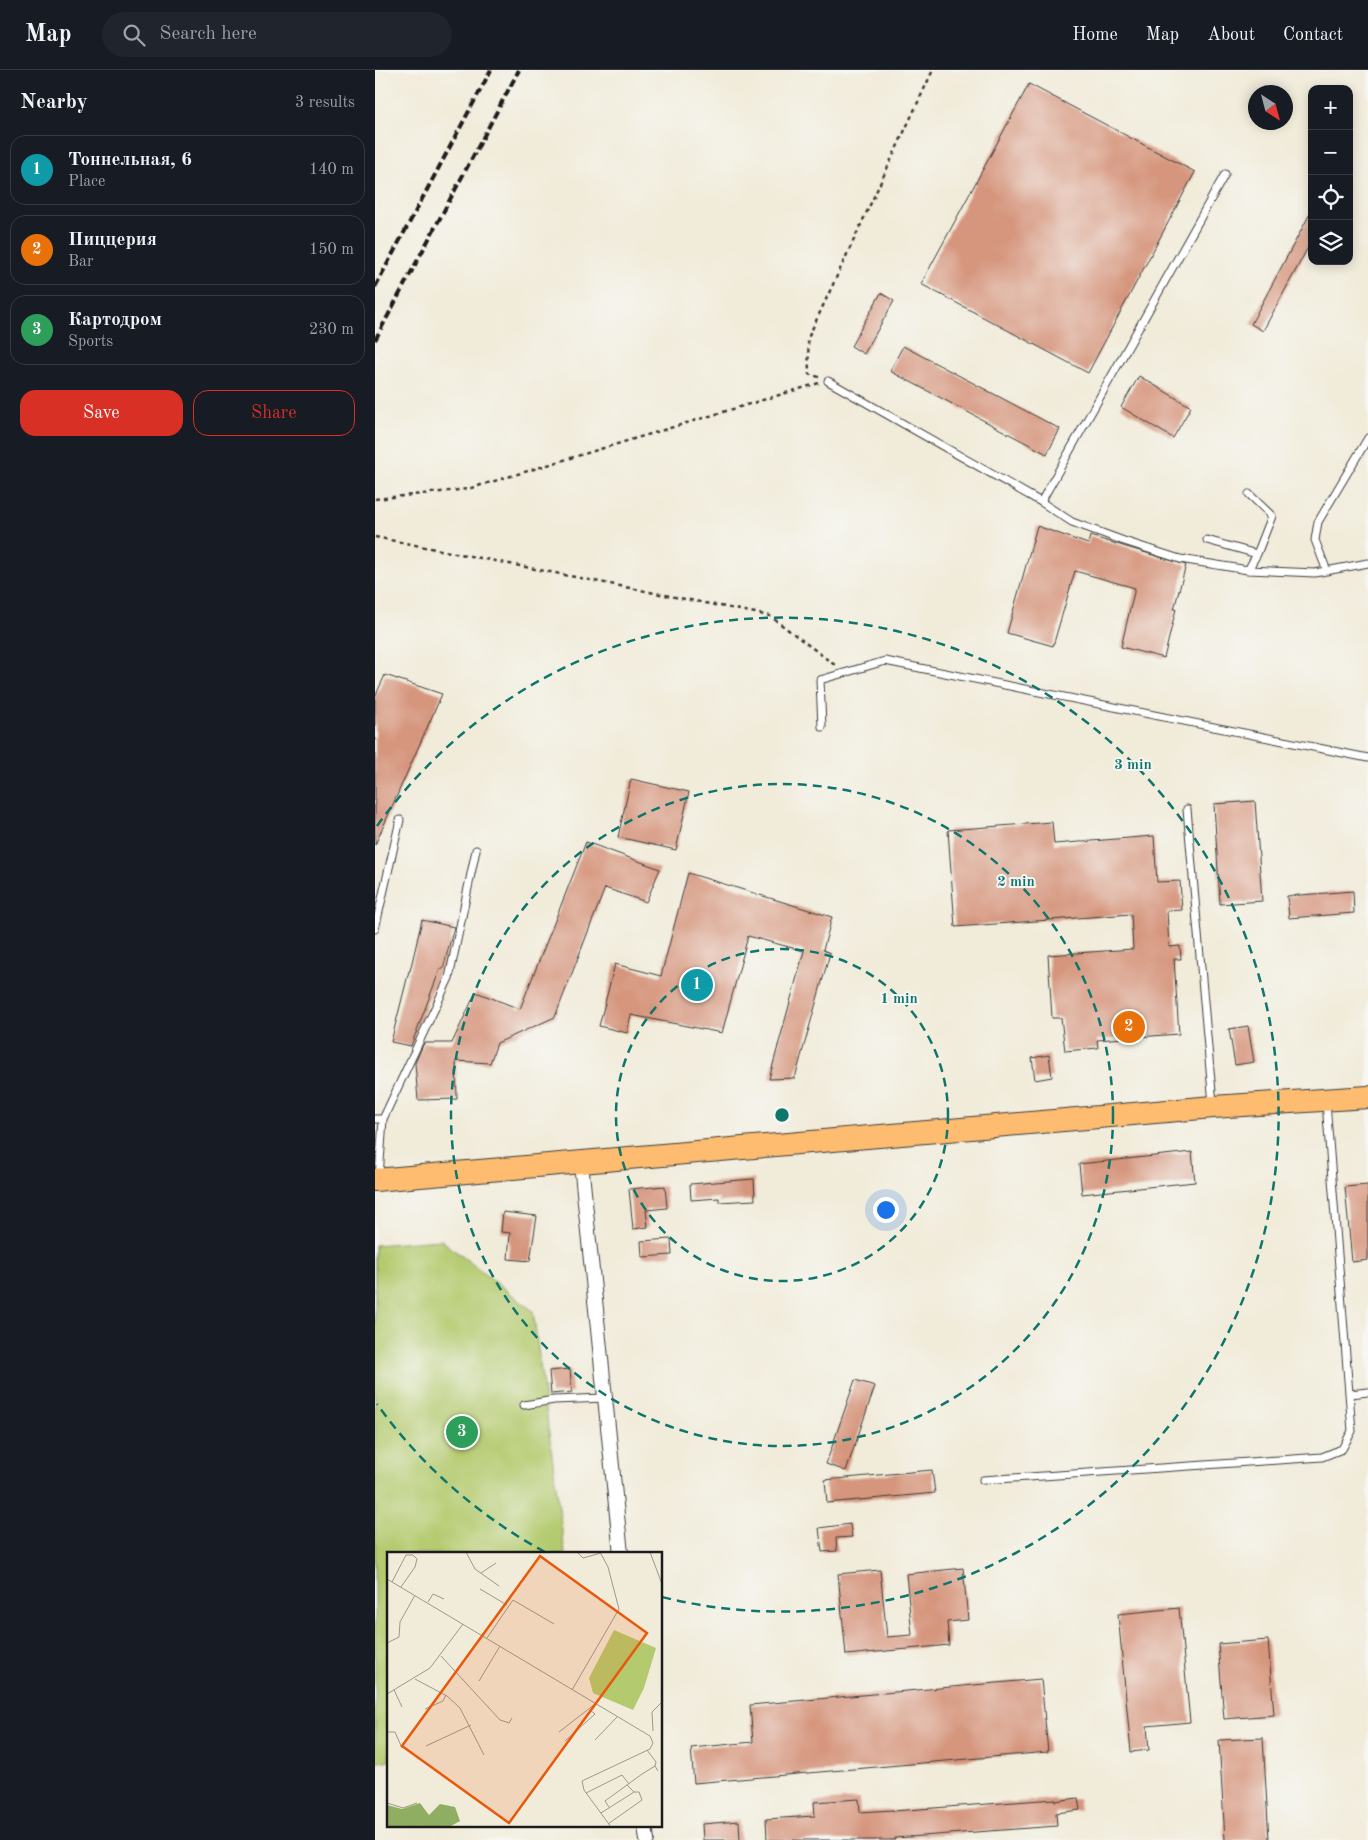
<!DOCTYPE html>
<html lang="en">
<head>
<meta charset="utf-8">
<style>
  :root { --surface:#171b24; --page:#20242c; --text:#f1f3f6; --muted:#9ea1a6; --line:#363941; --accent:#d93025 }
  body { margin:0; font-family:"Old Standard TT",serif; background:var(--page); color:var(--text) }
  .controls { position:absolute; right:15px; top:15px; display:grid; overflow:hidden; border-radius:10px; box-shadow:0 2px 12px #0003 }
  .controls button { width:45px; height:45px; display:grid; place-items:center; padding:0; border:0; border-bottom:1px solid var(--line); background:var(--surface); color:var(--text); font:25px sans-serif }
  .compass { position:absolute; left:873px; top:15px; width:45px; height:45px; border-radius:50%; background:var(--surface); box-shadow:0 2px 12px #0003; rotate:144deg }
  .you { position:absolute; left:510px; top:1139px; width:18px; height:18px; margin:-12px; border:4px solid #fff; border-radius:50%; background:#1a73e8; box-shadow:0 0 0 8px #1a73e833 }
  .badge { display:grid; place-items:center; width:32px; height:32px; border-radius:50%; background:var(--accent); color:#fff; font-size:16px; font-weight:700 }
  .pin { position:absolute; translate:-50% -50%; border:2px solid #fff; box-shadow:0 1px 5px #0006 }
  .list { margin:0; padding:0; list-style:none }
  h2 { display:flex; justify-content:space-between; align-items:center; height:65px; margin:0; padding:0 20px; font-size:21px }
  h2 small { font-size:16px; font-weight:400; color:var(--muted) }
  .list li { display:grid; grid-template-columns:32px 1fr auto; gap:15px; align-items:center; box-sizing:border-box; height:70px; margin:0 10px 10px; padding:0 10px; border:1px solid var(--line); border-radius:15px }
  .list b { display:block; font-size:19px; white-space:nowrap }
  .list p { margin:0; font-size:16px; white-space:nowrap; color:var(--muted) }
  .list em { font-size:16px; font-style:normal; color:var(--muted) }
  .actions { display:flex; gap:10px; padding:15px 20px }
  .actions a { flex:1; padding:11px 0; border:1px solid var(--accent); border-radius:15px; text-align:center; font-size:18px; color:var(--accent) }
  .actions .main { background:var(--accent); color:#fff }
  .icon { flex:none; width:28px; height:28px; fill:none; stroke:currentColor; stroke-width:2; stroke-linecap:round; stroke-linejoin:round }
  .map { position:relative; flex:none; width:993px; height:1770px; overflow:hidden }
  header { display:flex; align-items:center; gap:30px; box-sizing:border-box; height:70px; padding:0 25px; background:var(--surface); border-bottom:1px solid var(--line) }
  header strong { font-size:24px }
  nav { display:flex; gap:28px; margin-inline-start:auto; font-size:18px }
  .search { width:350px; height:45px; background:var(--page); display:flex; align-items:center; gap:12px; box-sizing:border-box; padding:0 18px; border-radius:28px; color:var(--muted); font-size:19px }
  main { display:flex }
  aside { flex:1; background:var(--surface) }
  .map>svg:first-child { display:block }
</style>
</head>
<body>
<header>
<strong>Map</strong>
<div class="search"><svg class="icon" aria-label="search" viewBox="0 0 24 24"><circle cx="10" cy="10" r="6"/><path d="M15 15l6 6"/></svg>Search here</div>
<nav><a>Home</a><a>Map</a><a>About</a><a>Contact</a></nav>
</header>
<main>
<aside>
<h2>Nearby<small>3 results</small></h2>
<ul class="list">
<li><span class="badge" style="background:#0f9aa8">1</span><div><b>Тоннельная, 6</b><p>Place</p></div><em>140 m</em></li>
<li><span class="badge" style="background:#e8710a">2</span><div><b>Пиццерия</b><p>Bar</p></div><em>150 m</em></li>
<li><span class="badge" style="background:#2e9e5b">3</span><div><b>Картодром</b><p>Sports</p></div><em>230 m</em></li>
</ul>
<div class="actions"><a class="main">Save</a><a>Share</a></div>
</aside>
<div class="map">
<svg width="993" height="1770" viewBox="0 0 993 1770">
  <rect width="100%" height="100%" fill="#f6f6f2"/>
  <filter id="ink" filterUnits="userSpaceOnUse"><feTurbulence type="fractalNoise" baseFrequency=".02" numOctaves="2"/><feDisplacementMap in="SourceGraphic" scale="10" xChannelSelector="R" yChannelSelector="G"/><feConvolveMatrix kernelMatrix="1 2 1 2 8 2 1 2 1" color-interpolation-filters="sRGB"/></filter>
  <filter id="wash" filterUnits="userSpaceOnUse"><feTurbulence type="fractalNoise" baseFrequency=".0096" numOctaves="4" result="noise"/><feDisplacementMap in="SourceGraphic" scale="20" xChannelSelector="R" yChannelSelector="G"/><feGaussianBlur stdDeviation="1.12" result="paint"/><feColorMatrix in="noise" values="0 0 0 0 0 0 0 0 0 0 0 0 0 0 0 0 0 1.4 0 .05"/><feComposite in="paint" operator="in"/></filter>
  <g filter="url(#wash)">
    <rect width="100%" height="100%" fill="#f1ebd9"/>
    <path fill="#b4ca6e" stroke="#687345" d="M66 1170 158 1241 190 1484H14V1690L0 1693V1175Z"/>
    <g id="blocks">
      <path fill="#d6957d" d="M654 14 820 102 713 303 546 214Z
        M937 140V170L888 261 876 254Z
        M506 223 519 231 489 284 476 276Z
        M528 276 685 359 672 384 515 301Z
        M764 306 816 337 798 368 746 337Z
        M662 456 713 474 715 466 811 495 799 539H801L789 588 746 577 760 518 700 501 678 576 632 563Z
        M10 605 67 624 0 775V627Z
        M256 709 314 722 301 780 243 767Z
        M880 731 887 831 845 834 839 734Z
        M677 752 679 774 779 766 782 812 805 811 807 840 792 841 794 877 805 876 806 889H799L804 964 722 970 723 978 690 981 686 948H677L673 885 758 879 756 844 580 857 573 760Z
        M211 772 285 799 271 832 230 818 180 947 122 973 115 993 81 991 82 1029 43 1030 40 993 49 973H77L101 922 145 939Z
        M313 803 457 847 448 880 455 883 420 1008 394 1009 429 881 373 866 347 963 256 945 252 963 224 956 240 894 286 906Z
        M978 821 979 843 914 848 912 826Z
        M47 850 79 857 68 899H65L36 976 16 972 34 901H35Z
        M873 956 879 992 860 995 854 959Z
        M674 985 677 1007 660 1010 657 988Z
        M817 1082 820 1112 707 1124 704 1094Z
        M379 1109 380 1130 344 1132V1128L316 1130 315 1114Z
        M993 1115V1190L977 1192 970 1117Z
        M290 1116 292 1138 271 1140 273 1157 258 1159 254 1119Z
        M128 1142 162 1146 155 1191 133 1189 135 1163 126 1162Z
        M296 1169 297 1185 267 1187 266 1171Z
        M195 1299 197 1322 176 1324 174 1301Z
        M480 1310 500 1316 471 1401 451 1394Z
        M557 1400 560 1423 452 1433 450 1410Z
        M475 1454 477 1467 461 1468 462 1481 447 1482 444 1458Z
        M588 1498 593 1550 572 1552 574 1575 471 1585 463 1504 505 1500 512 1567 537 1565 531 1504Z
        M804 1538 815 1652 772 1656 774 1680 756 1682 743 1544Z
        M893 1570 899 1645 849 1649 843 1574Z
        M666 1609 673 1682 319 1713 316 1678 378 1672 375 1635Z
        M888 1668 894 1770H850L844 1670Z
        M703 1728 705 1740 681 1743 682 1756 520 1768V1770H392L391 1749 440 1746 439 1732 484 1729 485 1742 518 1740V1741L680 1729V1731Z
        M364 1751 365 1770H328L327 1754Z"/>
    </g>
  </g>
  <g filter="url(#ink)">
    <use href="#blocks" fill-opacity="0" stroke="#3c3b38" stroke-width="1"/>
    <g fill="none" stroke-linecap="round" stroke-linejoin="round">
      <defs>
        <path id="lane" d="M453 311 666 432 697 452 749 471 805 489 873 500 940 503 993 493
          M666 432 850 104
          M832 470 882 484
          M873 500 882 484 897 446 874 424
          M952 501 940 470 943 452 993 368
          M447 657 445 610 510 591 993 688
          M812 739 838 1034
          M0 859 25 750
          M0 1049H8
          M4 1107 8 1049 74 908 101 780
          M975 1324 993 1322
          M149 1335 179 1330 230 1328
          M608 1410 947 1387 967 1379 977 1361 951 1033"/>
        <path id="street" d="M206 1093 246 1484
          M270 1756 272 1770"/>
        <path id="primary" d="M0 1110 838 1037 993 1027"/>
      </defs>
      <use href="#lane" stroke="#3c3b38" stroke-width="9"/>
      <use href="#street" stroke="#3c3b38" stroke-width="16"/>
      <use href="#primary" stroke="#3c3b38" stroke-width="24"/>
      <path stroke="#3c3b38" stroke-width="2.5" stroke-dasharray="4 4" stroke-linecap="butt" d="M444 307 434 304 433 268 558 0
        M0 429 93 419 444 313
        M0 467 395 546 461 596"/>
      <use href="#lane" stroke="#fff" stroke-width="7"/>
      <use href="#street" stroke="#fff" stroke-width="14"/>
      <use href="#primary" stroke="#fdbc6f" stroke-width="22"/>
      <path stroke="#1c1c1c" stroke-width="4" stroke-dasharray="8 4" stroke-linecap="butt" d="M0 217 116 0
        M0 270 144 0"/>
    </g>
  </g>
  <g fill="none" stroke="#0f766e" stroke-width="2.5" stroke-dasharray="9 6">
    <circle cx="407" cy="1045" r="166"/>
    <circle cx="407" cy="1045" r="331"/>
    <path d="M170 1482A497 497 0 0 1 2 1334M2 756A497 497 0 1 1 287 1527"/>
  </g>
  <g transform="translate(12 1482)">
    <rect width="275" height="275" fill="#f1ebd9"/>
    <path d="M33 251 42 263 53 252 68 255 73 269 62 275H0V253L15 257Z" fill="#8fae61"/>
    <path d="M227 78 269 96 257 136 246 158 206 141 202 126Z" fill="#b4ca6e"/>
    <path fill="none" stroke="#9c988d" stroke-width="1" d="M79 0 88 17 112 34M263 0 275 32M191 1 196 6 214 1M94 21 109 11M0 27 263 184 266 191 263 197 195 229 197 238 224 275M5 30 19 3H26L30 7 28 15 14 35M93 37 120 53M41 50 46 42 57 47M100 86 126 48 167 72M0 91 12 85 13 70 28 43M54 104 113 168 122 171 125 166M28 127 60 144 73 156 97 203M92 129 113 94M7 138 15 155M185 138 232 57 221 15 213 0M0 142 43 116 76 72M38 157 56 149 59 143M266 179 265 160 275 150M0 180H8L15 196M172 180 208 152M208 188 230 165M178 189 208 162 203 158M39 194 84 173M260 198 269 210 268 214M199 241 235 223 242 232M0 251 16 256 30 251M222 255 218 249 240 233M214 261 247 240 240 233 255 222 268 214 271 219M221 272 255 248 252 240H247"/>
    <path fill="#e8590c" fill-opacity="0.15" stroke="#e8590c" stroke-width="2.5" d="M153 4 260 81 122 271 15 194Z"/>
    <rect width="275" height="275" fill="none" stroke="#1c1c1c" stroke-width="2.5"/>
  </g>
  <circle cx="407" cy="1045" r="8" fill="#0f766e" stroke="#f6f6f2" stroke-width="2.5"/>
  <g font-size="15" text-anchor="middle" font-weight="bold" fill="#0f766e" stroke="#f6f6f2" stroke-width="4" stroke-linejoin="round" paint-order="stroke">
    <text x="758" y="699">3 min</text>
    <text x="641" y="816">2 min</text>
    <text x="524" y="933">1 min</text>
  </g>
</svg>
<div class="controls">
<button>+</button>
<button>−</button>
<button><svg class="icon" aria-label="locate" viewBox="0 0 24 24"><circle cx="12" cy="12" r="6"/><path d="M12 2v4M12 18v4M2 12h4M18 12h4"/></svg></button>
<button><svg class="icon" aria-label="layers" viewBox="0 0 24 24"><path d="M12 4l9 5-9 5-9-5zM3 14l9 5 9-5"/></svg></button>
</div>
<svg class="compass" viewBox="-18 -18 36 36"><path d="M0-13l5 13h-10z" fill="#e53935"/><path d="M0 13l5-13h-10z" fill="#9ea1a6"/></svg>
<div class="you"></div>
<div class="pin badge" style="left:322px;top:915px;background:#0f9aa8">1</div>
<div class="pin badge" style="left:754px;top:957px;background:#e8710a">2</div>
<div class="pin badge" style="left:87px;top:1362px;background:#2e9e5b">3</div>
</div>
</main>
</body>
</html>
